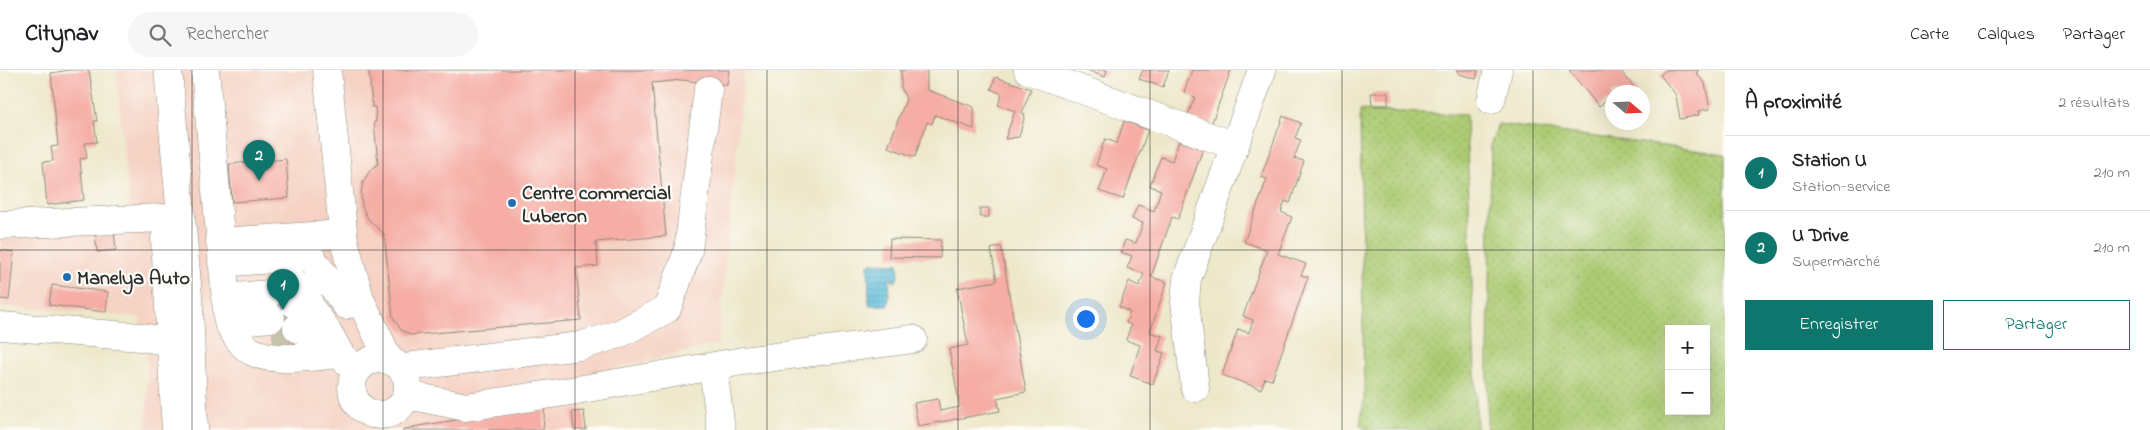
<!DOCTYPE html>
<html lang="fr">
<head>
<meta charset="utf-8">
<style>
  :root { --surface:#fff; --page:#f6f6f6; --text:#202124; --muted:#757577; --line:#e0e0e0; --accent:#0f766e }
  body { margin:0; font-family:"Indie Flower",sans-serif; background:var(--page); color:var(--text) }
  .controls { position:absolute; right:15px; bottom:15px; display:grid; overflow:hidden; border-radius:0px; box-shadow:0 5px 20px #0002 }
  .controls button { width:45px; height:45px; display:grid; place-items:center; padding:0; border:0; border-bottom:1px solid var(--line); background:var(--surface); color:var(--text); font:25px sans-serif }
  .compass { position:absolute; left:1605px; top:15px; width:45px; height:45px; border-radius:50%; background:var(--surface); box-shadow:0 5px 20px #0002; rotate:109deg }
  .you { position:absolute; left:1085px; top:248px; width:18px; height:18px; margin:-12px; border:4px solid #fff; border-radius:50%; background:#1a73e8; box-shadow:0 0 0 8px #1a73e833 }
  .badge { display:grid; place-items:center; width:32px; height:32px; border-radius:50%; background:var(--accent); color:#fff; font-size:16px; font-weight:700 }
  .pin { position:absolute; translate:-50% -41px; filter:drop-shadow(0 1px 2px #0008) }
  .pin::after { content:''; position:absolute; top:26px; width:18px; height:15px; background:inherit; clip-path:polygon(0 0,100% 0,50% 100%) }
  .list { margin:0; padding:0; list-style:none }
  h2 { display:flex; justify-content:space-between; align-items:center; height:65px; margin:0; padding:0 20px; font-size:21px }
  h2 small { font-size:16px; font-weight:400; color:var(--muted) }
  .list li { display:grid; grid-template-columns:32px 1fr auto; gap:15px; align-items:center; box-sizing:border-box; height:75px; padding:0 20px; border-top:1px solid var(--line) }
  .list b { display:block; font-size:19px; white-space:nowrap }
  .list p { margin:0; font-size:16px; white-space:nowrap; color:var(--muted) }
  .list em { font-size:16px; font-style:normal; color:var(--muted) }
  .actions { display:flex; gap:10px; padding:15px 20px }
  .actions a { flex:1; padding:11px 0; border:1px solid var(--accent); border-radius:0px; text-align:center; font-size:18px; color:var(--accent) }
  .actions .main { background:var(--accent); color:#fff }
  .icon { flex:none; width:28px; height:28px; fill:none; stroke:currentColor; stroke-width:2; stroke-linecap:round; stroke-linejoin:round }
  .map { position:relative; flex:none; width:1725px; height:360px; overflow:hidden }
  header { display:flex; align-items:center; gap:30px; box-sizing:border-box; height:70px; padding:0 25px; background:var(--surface); border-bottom:1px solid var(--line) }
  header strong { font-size:24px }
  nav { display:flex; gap:28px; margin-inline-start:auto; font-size:18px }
  .search { width:350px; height:45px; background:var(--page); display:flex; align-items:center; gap:12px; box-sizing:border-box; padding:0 18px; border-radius:28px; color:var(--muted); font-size:19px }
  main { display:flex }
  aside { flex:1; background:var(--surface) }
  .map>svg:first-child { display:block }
</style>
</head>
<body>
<header>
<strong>Citynav</strong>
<div class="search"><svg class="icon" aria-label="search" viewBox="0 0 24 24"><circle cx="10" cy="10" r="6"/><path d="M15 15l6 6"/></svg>Rechercher</div>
<nav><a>Carte</a><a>Calques</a><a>Partager</a></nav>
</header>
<main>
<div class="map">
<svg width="1725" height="360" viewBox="0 0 1725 360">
  <defs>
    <pattern id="grass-dots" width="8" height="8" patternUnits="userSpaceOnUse" patternTransform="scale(1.25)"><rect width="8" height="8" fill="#accb73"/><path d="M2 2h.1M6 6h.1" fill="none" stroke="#94ae64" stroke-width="1.8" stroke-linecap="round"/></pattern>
    <pattern id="water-rules" width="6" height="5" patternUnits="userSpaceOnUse" patternTransform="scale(1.25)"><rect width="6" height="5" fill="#5bbcda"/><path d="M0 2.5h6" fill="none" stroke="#4b99b1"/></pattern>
  </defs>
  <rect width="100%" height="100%" fill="#fdfcf7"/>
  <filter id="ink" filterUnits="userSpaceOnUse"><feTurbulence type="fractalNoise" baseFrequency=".02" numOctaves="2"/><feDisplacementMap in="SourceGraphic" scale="10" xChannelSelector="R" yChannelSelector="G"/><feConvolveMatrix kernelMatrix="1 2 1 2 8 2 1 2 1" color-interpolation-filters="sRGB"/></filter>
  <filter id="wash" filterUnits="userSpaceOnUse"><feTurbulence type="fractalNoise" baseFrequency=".0096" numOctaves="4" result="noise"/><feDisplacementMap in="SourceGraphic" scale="20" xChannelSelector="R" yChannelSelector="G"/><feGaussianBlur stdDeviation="1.12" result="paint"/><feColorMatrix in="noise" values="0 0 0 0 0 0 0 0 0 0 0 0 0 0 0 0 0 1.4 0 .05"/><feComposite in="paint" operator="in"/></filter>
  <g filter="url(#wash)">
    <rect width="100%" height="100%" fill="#eee8cb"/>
    <path fill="#f5d2c3" d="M116 0H744L718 274 600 302 583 329 584 360H147V282L140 276V247L0 236V164L131 158Z"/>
    <path fill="url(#grass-dots)" stroke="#6c7b4f" fill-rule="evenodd" d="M1360 40 1466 45 1477 360H1367L1360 355 1364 331Z
      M1498 54 1725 84V360H1487L1491 73ZM1669 259H1706V341H1669Z"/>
    <path fill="url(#water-rules)" stroke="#437482" d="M871 193 898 194 899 205 896 211H892V206L890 208 888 235H869L868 195Z"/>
    <g id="blocks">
      <path fill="#f5ada5" d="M70 0H89L97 51H94L97 72 85 73 87 88 80 89 84 130 47 135 43 92 53 91 51 77 58 76 51 3Z
        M369 0H729L727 15 682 10 652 13 666 166 596 172 598 196 576 198 581 250 411 265 401 260 393 247 384 164 368 149 362 136 361 124 363 112 371 99 378 94 374 52H376L375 37H372Z
        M901 0H927V20L974 37V59L935 45 932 54 927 52 915 87 888 77 906 29 901 17Z
        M1087 0H1107L1105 7Z
        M1143 0H1169L1163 17 1139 9Z
        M1192 0H1231L1211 55 1187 47 1195 27 1184 22Z
        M1456 0H1478L1476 9 1459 4Z
        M1569 0H1620L1638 22H1612V38L1607 30 1599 37Z
        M1666 0H1699L1696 3 1705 13 1710 39 1698 41 1699 45 1680 49 1676 25 1660 5Z
        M996 7 1031 19 1022 43 1025 45 1019 67 1005 69 1015 41 998 35 1002 24 991 19Z
        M1371 23H1388V36H1372Z
        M1283 46 1301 53 1295 68 1301 70 1294 88 1304 91 1290 133 1285 131 1281 142 1292 147 1278 184 1306 194 1301 205 1308 207 1272 310 1265 308 1261 319 1222 305 1238 259 1249 263 1253 250 1243 246 1267 180 1244 172 1267 109 1261 107Z
        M1124 51 1148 60 1123 129 1099 121 1107 99 1096 95 1105 69 1117 73Z
        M1179 71 1203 79 1178 149 1172 147 1151 207 1167 212 1150 262 1162 266 1157 281 1164 283 1153 314 1130 306 1140 275 1126 270 1131 255 1126 253 1130 242 1119 237 1129 211 1139 216 1144 204 1127 198 1132 186 1121 182 1125 170 1136 173 1143 153 1132 149 1138 135 1154 141 1161 120 1150 116 1155 101 1161 87 1172 91Z
        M286 89 289 128 232 132 229 94Z
        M980 138H989V147H980Z
        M114 161 116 180 97 182 95 162Z
        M890 169 941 170 940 188 889 187Z
        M1001 176 1026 322 997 328 1000 341 918 356 914 333 938 329 940 341 960 337 949 279 968 275 957 218 997 211 991 179Z
        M0 180 14 182 9 230 0 229Z
        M292 205 294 222 299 280 274 275 267 207Z
        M52 215 108 222 106 242 49 235Z
        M545 336 543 360H402L418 356Z
        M584 341 586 360H574L572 342Z"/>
    </g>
  </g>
  <g filter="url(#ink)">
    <use href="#blocks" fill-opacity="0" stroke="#8c8a7b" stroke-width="1"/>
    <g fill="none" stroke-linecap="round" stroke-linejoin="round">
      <path stroke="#c7c2ab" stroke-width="28" stroke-dasharray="28 14" stroke-linecap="butt" d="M272 261 297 258"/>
      <defs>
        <path id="minor" d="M205 0 228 252C234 263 242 277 253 282 275 293 316 286 340 284L356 302
          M327 0 344 171 360 229 389 290
          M1028 0 1235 76
          M1491 30 1498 0
          M0 155 163 148
          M220 172 343 164
          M222 193 310 186 346 235 360 229
          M293 211 304 221 312 240
          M225 228 269 224
          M295 234C314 230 332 270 340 284
          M228 252 271 248
          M0 256 141 267 171 272
          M297 258 312 265 329 285
          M352 317a28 28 0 1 1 56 0a28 28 0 1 1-56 0Z
          M713 297 721 360
          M405 302 414 296 580 276 619 264 667 239 688 181 708 20
          M1195 318 1185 232 1187 209 1262 0
          M408 325 466 337 571 321 743 291 913 269"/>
        <path id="major" d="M168 0 189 237 194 360
          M165 169 176 360"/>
      </defs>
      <use href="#minor" stroke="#8c8a7b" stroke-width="29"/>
      <use href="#major" stroke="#8c8a7b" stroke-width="29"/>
      <use href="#minor" stroke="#fff" stroke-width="28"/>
      <use href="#major" stroke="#fff" stroke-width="28"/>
    </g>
  </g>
  <path fill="none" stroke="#2b2b2b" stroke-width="1" stroke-opacity="0.55" d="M192 0V360M383 0V360M575 0V360M767 0V360M958 0V360M1150 0V360M1342 0V360M1533 0V360M0 180H1725"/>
  <g fill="#1f6fb2" stroke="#fdfcf7" stroke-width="2">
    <circle cx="512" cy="133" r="5"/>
    <circle cx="67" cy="207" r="5"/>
  </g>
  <g text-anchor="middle" stroke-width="4.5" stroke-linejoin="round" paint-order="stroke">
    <g font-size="20" font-weight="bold" fill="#2b2b2b" stroke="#fdfcf7" text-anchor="start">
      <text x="522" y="129">Centre commercial<tspan x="522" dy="23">Luberon</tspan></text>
      <text x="77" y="214">Manelya Auto</text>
    </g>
  </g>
</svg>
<div class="controls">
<button>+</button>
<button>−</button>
</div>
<svg class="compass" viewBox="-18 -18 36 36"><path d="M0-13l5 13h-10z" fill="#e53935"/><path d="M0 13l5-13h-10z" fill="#757577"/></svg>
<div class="you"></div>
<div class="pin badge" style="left:283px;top:240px">1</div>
<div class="pin badge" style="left:259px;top:111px">2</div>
</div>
<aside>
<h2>À proximité<small>2 résultats</small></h2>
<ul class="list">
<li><span class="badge">1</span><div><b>Station U</b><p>Station-service</p></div><em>210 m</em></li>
<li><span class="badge">2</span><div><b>U Drive</b><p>Supermarché</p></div><em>210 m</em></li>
</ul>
<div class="actions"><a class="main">Enregistrer</a><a>Partager</a></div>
</aside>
</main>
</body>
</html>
